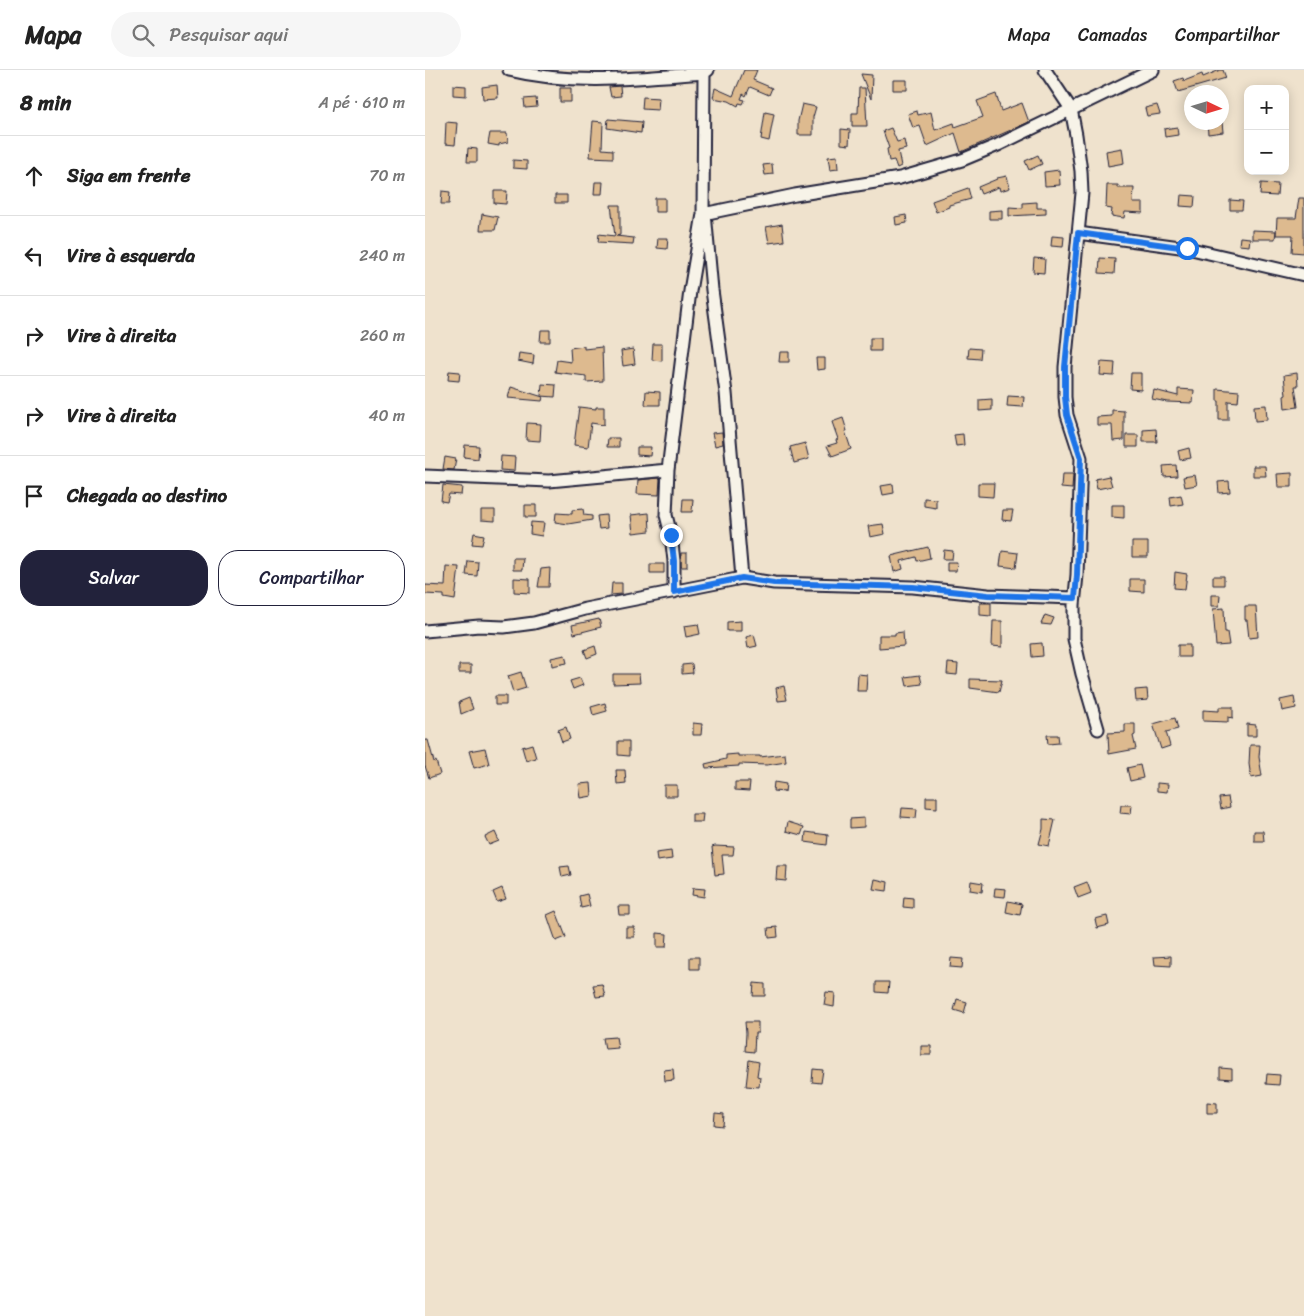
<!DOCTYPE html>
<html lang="pt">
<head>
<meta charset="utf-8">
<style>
  :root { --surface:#fff; --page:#f6f6f6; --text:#222; --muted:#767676; --line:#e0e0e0; --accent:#22223b }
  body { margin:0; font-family:Sriracha,sans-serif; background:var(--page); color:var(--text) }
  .controls { position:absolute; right:15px; top:15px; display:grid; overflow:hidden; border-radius:10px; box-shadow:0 2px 12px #0003 }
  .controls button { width:45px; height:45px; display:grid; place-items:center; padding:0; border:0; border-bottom:1px solid var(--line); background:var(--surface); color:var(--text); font:25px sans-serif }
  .compass { position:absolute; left:759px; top:15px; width:45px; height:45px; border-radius:50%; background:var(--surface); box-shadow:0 2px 12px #0003; rotate:94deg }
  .stop { position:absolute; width:15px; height:15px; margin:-11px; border:4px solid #1a73e8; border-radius:50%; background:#fff }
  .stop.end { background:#1a73e8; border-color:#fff; box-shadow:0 1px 5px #0008 }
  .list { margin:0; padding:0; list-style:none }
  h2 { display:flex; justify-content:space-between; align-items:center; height:65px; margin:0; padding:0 20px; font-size:21px }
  h2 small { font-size:16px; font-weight:400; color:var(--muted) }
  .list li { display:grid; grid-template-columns:32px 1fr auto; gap:15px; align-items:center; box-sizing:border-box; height:80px; padding:0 20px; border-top:1px solid var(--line) }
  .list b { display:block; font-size:19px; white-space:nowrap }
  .list em { font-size:16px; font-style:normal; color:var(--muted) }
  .actions { display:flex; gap:10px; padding:15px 20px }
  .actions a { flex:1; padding:11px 0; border:1px solid var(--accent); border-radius:20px; text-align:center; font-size:18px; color:var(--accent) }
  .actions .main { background:var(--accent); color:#fff }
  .icon { flex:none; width:28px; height:28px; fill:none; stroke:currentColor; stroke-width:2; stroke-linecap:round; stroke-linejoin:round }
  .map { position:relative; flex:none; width:879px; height:1246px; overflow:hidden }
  header { display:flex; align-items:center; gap:30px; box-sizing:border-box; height:70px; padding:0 25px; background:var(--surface); border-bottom:1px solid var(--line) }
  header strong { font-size:24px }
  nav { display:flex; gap:28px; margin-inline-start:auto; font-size:18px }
  .search { width:350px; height:45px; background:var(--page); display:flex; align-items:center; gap:12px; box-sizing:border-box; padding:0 18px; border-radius:28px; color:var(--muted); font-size:19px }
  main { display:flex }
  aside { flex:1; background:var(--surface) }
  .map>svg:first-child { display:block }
</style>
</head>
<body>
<header>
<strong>Mapa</strong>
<div class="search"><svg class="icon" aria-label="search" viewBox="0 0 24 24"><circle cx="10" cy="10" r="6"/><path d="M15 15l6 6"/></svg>Pesquisar aqui</div>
<nav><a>Mapa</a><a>Camadas</a><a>Compartilhar</a></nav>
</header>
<main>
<aside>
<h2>8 min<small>A pé · 610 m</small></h2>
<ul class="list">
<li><svg class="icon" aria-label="ahead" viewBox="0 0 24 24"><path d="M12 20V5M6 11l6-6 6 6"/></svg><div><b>Siga em frente</b></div><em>70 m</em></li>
<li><svg class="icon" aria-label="left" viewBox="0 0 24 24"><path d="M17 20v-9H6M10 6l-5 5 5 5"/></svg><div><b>Vire à esquerda</b></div><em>240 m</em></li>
<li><svg class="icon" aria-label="right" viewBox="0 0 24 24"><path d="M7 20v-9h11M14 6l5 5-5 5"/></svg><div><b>Vire à direita</b></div><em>260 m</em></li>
<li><svg class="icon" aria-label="right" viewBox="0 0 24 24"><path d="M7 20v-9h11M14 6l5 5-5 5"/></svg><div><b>Vire à direita</b></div><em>40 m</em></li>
<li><svg class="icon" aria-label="arrive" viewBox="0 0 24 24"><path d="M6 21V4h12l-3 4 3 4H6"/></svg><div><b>Chegada ao destino</b></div></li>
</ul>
<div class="actions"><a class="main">Salvar</a><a>Compartilhar</a></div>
</aside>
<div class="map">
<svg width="879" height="1246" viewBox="0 0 879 1246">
  <rect width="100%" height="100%" fill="#efe2cd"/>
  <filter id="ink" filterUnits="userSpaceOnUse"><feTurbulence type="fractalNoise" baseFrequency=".02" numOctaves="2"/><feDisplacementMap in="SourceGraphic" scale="10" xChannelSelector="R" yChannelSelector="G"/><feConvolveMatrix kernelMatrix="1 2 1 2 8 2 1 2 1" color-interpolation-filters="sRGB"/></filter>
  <g filter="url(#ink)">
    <path fill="#ddba8f" stroke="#22223b" d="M319 0H332L328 10 347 18 344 25 325 17 321 26 318 24 316 29 320 30 318 34 314 33 313 36 304 31 288 28 290 18 308 26Z
      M795 0H798L801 8 753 22 749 11 758 8 759 11 777 4 778 7Z
      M436 4 447 5 446 29Z
      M468 10H482V20H468Z
      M28 15 41 16V26L28 25Z
      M72 15 73 28 58 29 57 17Z
      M195 16 196 26 186 27 184 17Z
      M135 18H146V32H135Z
      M434 18H440L442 56H427V43H433Z
      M571 24 576 41 597 33 604 52 536 82 530 63 502 76 495 56 488 58 483 44 492 41 493 45 506 42 510 60 529 53 530 57 558 47 552 31Z
      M218 27 234 28 233 40 217 39Z
      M111 28 112 37 100 38 99 29Z
      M377 34 391 37 388 47V65H373V51Z
      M732 35 735 44 722 46 720 38Z
      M340 42 349 44 344 71 336 69Z
      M183 49 217 52 216 63 182 58Z
      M168 51 178 52 177 79 188 80V88L165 87Z
      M21 52 32 53 30 75 20 74Z
      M782 52H797L798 62 783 64Z
      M752 57 753 65 740 67 739 59Z
      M466 58 472 72 479 70 481 79 473 81 476 96 472 98 469 90 464 91 462 79 464 78 458 61Z
      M416 59 425 60 424 75 416 74Z
      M65 63H82L83 72 74 74V76L63 74Z
      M43 78 52 79V92H42Z
      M697 78 699 93 683 96 681 81Z
      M613 85 617 94 604 100 600 91Z
      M412 86 413 99 405 100 403 87Z
      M88 90 102 91V99L88 98Z
      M347 94 348 104 340 105 338 95Z
      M634 100 635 115 620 116 619 102Z
      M582 106 585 118 575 121 574 117 556 124 553 117 572 109V108Z
      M170 112H178L177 124H169Z
      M836 113 853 114 852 126 835 125Z
      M682 115H693V118H709L708 133H718V143L700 142 699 148 686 146 687 139 681 138Z
      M543 118 546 129 524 135V137L511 142 507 131Z
      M17 121 25 122 24 134H16Z
      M69 121H82L81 134 69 133Z
      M130 125H142V133H130Z
      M756 125 770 126 769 137 755 136Z
      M230 128H240V142H230Z
      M874 128H879V183L867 182 868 165H851L852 148H871Z
      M805 130 818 131 817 140H805Z
      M612 132V138H621V144L584 146V137L598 138V133Z
      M186 135H195V165L191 166 209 168 208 174 173 172 174 164 190 166Z
      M577 140V149H564V141Z
      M57 144 73 147 70 160H55Z
      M481 145 482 153 471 155 470 147Z
      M357 154 359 171 344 173 341 157Z
      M827 160 851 161 850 169H827Z
      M627 166 639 167 638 177 626 176Z
      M815 167 825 168 824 176 814 175Z
      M233 168H243L242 179 232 178Z
      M609 188 620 189 619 203 608 202Z
      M675 188 690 189 689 204 674 203Z
      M116 260H125V272H115Z
      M445 268H456V281H445Z
      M228 274H237V291L227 290Z
      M159 276V279L177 277 178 311 161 312V306L130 302 132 290 146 292 145 278Z
      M544 278 556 279 555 289 543 288Z
      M208 279 210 294 198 296 196 281Z
      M355 282H364V292H354Z
      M94 283 109 285 108 294 93 291Z
      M391 288H400V299L392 300Z
      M676 292 690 293 689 306 675 305Z
      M24 301 35 302 34 311 23 310Z
      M706 303H716V320L705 319Z
      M872 303 873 316H870L873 337 860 339 859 326 861 325 859 305Z
      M117 314 131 315 130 327 116 326Z
      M86 317 118 327 117 331 83 328Z
      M753 319 769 320 768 333 742 332 727 329 729 320 753 326Z
      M792 319 814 321 813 332 803 331V350H794V331H792Z
      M221 321 235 322V335H220Z
      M583 326 599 327 598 337 582 336Z
      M567 329V340L554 341V330Z
      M841 335 842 350 830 351 829 336Z
      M154 337 171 339V337H179V355L166 353 163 377 149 375Z
      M687 340 699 341V370L688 371 687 355H672V347L687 346Z
      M418 348 422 361H420L426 379 407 386 402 376 412 373 411 370 413 369 407 352Z
      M102 353 116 354 115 371 101 370Z
      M731 359 732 372H718V360Z
      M297 362 298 374 290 376 287 363Z
      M538 364 539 375 531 376 529 365Z
      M701 365H713V377H701Z
      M183 368H194V377H182Z
      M380 373 384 389 369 393 365 377Z
      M40 375 54 376 53 389 39 387Z
      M212 377H226L225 386 212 385Z
      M764 378 766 388 755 390 753 381Z
      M76 386 90 387 89 401 75 400Z
      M20 387 31 389 29 400 18 399Z
      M751 395 752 406 739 407 738 396Z
      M828 396H840L841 406H828Z
      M867 403V417H853L852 404Z
      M637 404H648L647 419 636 418Z
      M770 405 772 415 760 417 758 407Z
      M684 406 687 416 672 419 670 409Z
      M235 408 234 425 212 424 213 410Z
      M804 411 805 422 794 423 793 412Z
      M553 413H569L568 427 553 426Z
      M468 414 469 423 458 425 456 416Z
      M18 415 37 417 36 425 24 424 22 432 16 431Z
      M756 425 758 434 746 436 745 427Z
      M499 428 511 429V438L499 436Z
      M258 429H268L267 442H257Z
      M100 435H111V447H100Z
      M687 435H699V448L687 447Z
      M158 439 159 445 167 446V450L143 454 130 452 131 443 147 444V440Z
      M56 440H70V451L56 450Z
      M578 440H588L586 451 577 450Z
      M224 443 225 461 208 463 206 445Z
      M181 445 182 458 174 459 172 446Z
      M106 452 119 453 117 466 105 464Z
      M458 454 460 464 445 467 443 456Z
      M49 463 59 465 57 475 47 474Z
      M707 472H723V487H707Z
      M503 477 505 488 492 491 491 487 476 491 478 499 469 502 466 486Z
      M519 480 528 481 527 489H518Z
      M577 481 593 483 591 498 575 496Z
      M256 483H262V497H256Z
      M88 488H98L97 500H88Z
      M43 491 53 492 52 506 41 505Z
      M522 492H532L531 501H522Z
      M225 494H239V503H225Z
      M21 496 34 497 30 530 19 528V525L0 524V515L20 516Z
      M125 498 124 517H113L116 499Z
      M750 502 762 504 760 519 749 518Z
      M788 506H799V515H788Z
      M89 508 105 509V523L89 522Z
      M705 509H719V522L705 521Z
      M187 513H197V524L186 525Z
      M786 525H795L794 536H786Z
      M555 533H566V546L555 545Z
      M820 536H831L833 567 824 568 822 550H820Z
      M799 538 800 562H802L804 575 791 576 788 539Z
      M620 545 629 548 626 555 616 554Z
      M174 549 176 557 149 564 147 555Z
      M316 551V561H302V552Z
      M568 551H577V577L567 576Z
      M273 554 275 564 261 567 259 556Z
      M478 562 479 576 454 578V565H470V563Z
      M329 565 332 576 323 578 321 567Z
      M617 573 618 586 607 587 606 574Z
      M753 575H765V587H753Z
      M170 576 172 584 162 588 159 580Z
      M140 585 142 593 127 596 126 588Z
      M523 593 533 594 532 605 522 604Z
      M267 594 268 603 257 604V595Z
      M34 595H46V603H34Z
      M96 602 101 618 88 622 83 606Z
      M188 604H214L215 613 188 614Z
      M433 604 442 605 441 621H432Z
      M495 605 497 614 482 616 480 607Z
      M155 608 158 615 148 619 145 611Z
      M545 609 577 610 574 622 545 618Z
      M359 616 362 630 353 631 351 618Z
      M722 619 723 630 711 631 710 620Z
      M70 626H81V635H70Z
      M869 627 871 638 857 641 855 630Z
      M44 628 48 639 36 644 34 632Z
      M180 633 182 641 168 645 166 637Z
      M794 637H808V648L803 647V652L778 651V640L794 641Z
      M750 648 753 659 741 662 745 676 736 679 728 654Z
      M268 653 277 654 276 665H268Z
      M700 654H710V665L708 666 711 679 684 684 683 663 700 662Z
      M822 654 831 655V666H822Z
      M141 657 145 669 137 672 133 660Z
      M622 665H633L634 673 623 674Z
      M0 670H3L9 692 11 691 15 704 4 708 0 696Z
      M193 671H204V686L193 685Z
      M107 674 111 688 101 691 97 677Z
      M825 675H835L834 687 837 706 826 708 824 694Z
      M60 678 64 694 49 698 44 681Z
      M313 684V686H335V687L360 684 361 692 342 695 314 694V696L281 698 280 694 301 689V685Z
      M715 695 718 708 705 711 702 698Z
      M191 700H200L201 713 192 714Z
      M310 712H325L324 721 310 720Z
      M349 712 361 714 360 722 348 721Z
      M166 713 167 726 156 728 154 714Z
      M732 713 743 714 742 722 732 721Z
      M239 715H252V726H239Z
      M501 727H512V738L501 737Z
      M803 727 805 737 796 739 794 728Z
      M696 735H707L706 744 695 743Z
      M477 738 492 739 491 748 476 747Z
      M267 744H278L277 752H267Z
      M439 748V757L425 758V749Z
      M618 749 630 750 624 776 614 774 618 759Z
      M363 752 379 757 376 765 361 761Z
      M829 761H838L839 771H829Z
      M70 762 74 771 64 775 60 767Z
      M381 762 403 765 402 775 380 772Z
      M290 776 309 777 308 785H297L299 804 290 805 287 777Z
      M246 781 247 789 232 791 231 783Z
      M144 796 146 805 137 807 135 797Z
      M352 796H362L361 811 351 810Z
      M450 809 463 812 462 821 448 819Z
      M546 811 558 813 557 822 545 820Z
      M662 812 666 823 653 828 649 817Z
      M77 818 81 829 72 832 68 822Z
      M268 818 280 819 279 827 267 825Z
      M570 818 581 819 580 827 569 826Z
      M162 824 165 836 156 838 154 826Z
      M479 827 488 828V838L478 837Z
      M583 831 597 834 595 845 581 842Z
      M193 836H205V845H194Z
      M131 841 141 867 131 871 122 845Z
      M682 846 684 855 672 858 670 849Z
      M201 857H209V867H201Z
      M352 857 353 867 344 868 343 858Z
      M232 863 242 864 241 877H232Z
      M746 886V896L730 895 729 887Z
      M265 887H274V899H265Z
      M526 888 538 889 537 898 525 897Z
      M451 912H464L463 923 451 922Z
      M329 913 340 914V926H328Z
      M177 914 180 926 171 927 168 915Z
      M401 922 410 923 409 937 399 935Z
      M532 929 542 932 539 943 529 940Z
      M320 952H333V963H330L329 982 320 981 321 963Z
      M191 967 193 978 180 979 178 968Z
      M496 976H506V985H496Z
      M324 990 334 992 332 1006 335 1007 334 1017 321 1016Z
      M795 998 807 999V1009L795 1008Z
      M248 999 249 1010 240 1011 239 1000Z
      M388 999 398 1000 396 1013 387 1012Z
      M842 1004 855 1005 854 1015 841 1014Z
      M782 1032 792 1033V1043H782Z
      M290 1043 299 1044 298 1056 289 1055Z"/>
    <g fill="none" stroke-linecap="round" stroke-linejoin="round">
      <defs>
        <path id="street" d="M84 0C148 16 215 8 279 3L283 0
          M620 0 646 39 651 65 656 101 657 123 640 297V327L642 345 656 388 652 505 649 535V569L657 604 673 659
          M280 143 287 220 301 323 317 508 349 513 488 517 563 525 649 528
          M278 144 370 125 475 108 537 90 573 75 728 0
          M653 163 762 178 879 205
          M0 406 124 411 243 400
          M249 522V491L246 465 241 445 243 400 265 221 278 144 279 3
          M0 561 54 556 79 557 109 553 160 539 317 508"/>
      </defs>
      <use href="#street" stroke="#22223b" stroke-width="15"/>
      <use href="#street" stroke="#f7f3e8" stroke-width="11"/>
    </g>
  </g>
  <g fill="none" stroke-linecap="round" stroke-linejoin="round" filter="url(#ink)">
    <path stroke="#1a73e8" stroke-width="6" d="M246 465 249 491V522L317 508 349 513 488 517 563 525 650 528 652 505 656 388 642 345 640 327V297L653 163 762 178"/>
  </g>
</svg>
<div class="controls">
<button>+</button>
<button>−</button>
</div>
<svg class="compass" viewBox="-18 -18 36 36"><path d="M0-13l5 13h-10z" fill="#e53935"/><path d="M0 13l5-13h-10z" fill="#767676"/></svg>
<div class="stop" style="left:762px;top:178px"></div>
<div class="stop end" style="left:246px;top:465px"></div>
</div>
</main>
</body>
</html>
